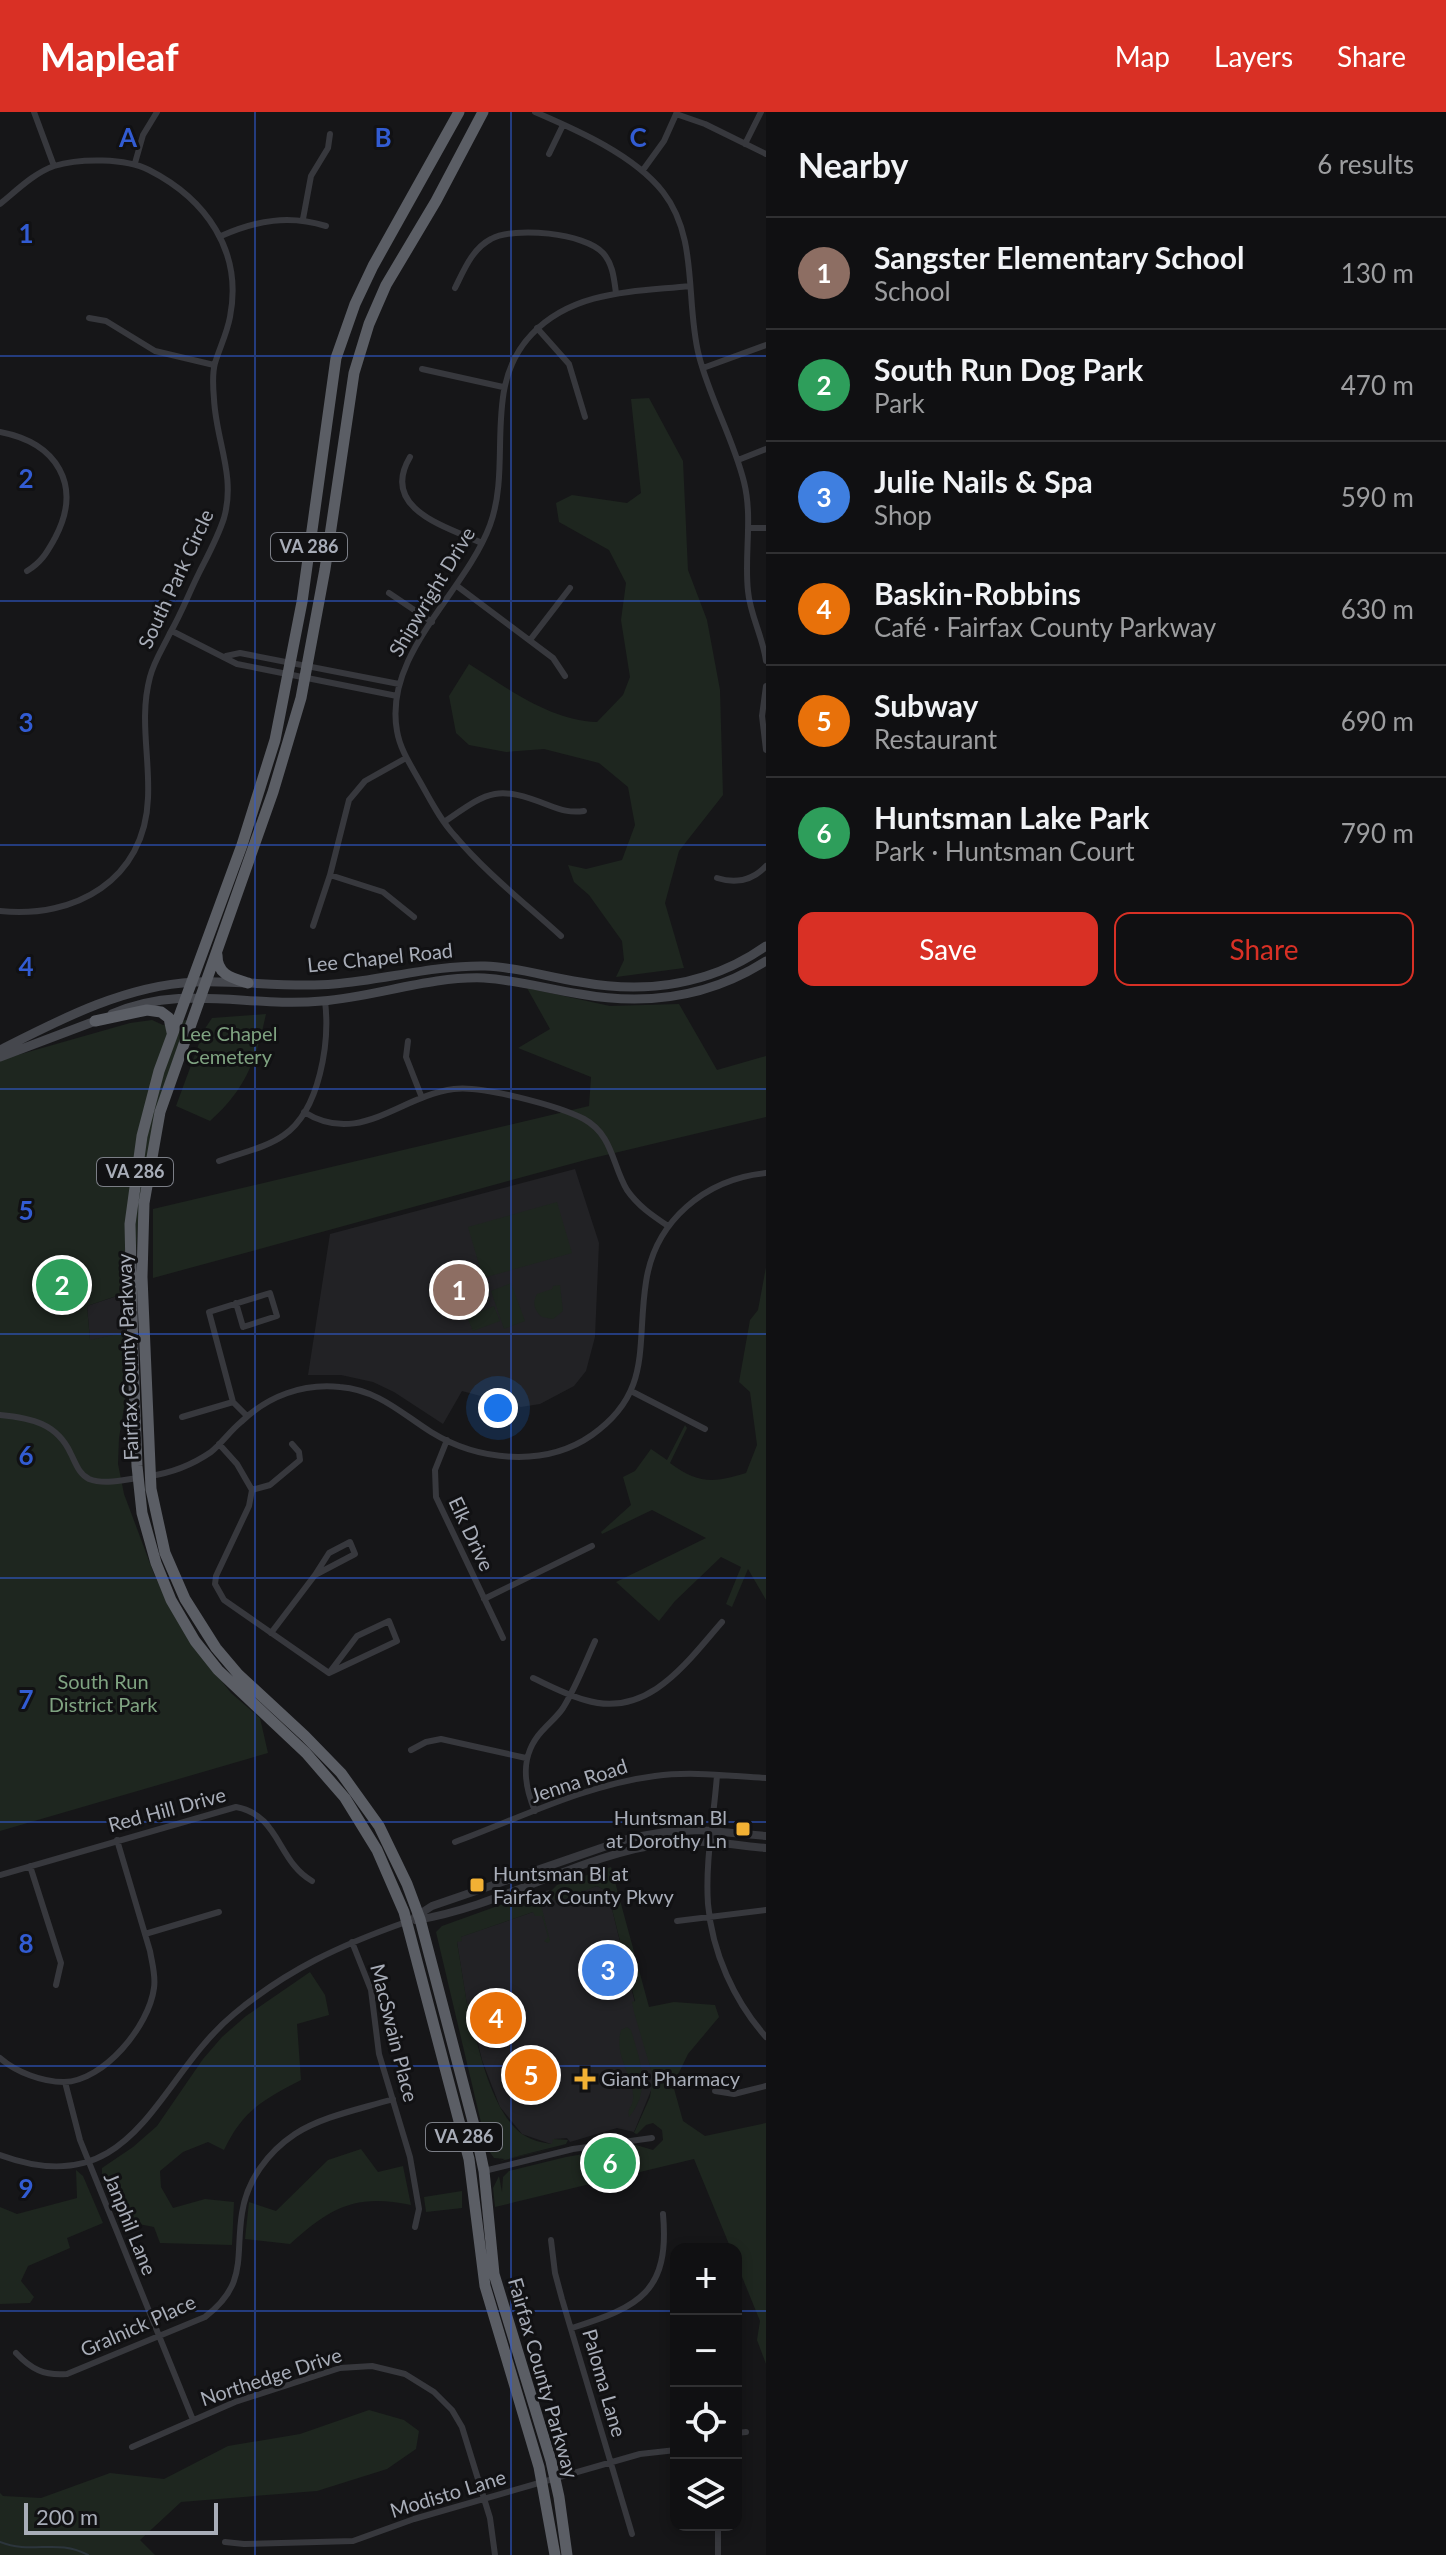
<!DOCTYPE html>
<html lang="en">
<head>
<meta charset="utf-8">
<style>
  :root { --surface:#101012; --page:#1e1e20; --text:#f1f3f6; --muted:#9c9d9f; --line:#303032; --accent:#d93025 }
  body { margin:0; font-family:Lato,sans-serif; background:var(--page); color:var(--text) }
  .controls { position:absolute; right:24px; bottom:24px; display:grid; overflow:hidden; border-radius:16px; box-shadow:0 4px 12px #0003 }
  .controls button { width:72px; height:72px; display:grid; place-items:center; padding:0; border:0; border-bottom:2px solid var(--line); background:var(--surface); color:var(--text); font:40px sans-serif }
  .scale { position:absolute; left:24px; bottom:20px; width:194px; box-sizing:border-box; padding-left:8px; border:4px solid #a8adb8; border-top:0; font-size:22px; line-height:28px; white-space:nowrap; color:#a8adb8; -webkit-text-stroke:6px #111113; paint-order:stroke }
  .you { position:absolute; left:498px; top:1296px; width:28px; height:28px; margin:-20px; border:6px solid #fff; border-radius:50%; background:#1a73e8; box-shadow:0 0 0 12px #1a73e833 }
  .badge { display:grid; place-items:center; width:52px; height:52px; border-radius:50%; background:var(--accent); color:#fff; font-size:26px; font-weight:700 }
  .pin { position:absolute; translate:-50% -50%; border:4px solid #fff; box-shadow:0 2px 8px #0006 }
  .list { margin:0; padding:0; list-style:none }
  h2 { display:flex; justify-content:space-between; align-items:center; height:104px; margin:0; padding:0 32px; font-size:34px }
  h2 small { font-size:26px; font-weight:400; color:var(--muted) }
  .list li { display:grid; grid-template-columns:52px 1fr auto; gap:24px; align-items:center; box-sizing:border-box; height:112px; padding:0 32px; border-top:2px solid var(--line) }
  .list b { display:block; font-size:30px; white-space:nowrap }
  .list p { margin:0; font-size:26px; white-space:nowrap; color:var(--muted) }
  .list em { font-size:26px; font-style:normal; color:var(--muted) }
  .actions { display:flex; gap:16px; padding:24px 32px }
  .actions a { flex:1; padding:18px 0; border:2px solid var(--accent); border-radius:16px; text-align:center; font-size:28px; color:var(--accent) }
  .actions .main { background:var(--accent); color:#fff }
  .icon { flex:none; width:44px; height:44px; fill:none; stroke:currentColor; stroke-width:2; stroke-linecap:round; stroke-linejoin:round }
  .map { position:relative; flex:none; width:766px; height:2443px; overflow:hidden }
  header { display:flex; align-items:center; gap:48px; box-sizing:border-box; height:112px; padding:0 40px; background:var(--accent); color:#fff }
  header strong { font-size:38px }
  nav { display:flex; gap:44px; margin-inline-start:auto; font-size:28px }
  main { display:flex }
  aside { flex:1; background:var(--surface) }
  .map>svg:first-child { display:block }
</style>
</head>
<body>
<header>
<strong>Mapleaf</strong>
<nav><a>Map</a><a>Layers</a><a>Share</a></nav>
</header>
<main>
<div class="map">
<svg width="766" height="2443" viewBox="0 0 766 2443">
  <rect width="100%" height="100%" fill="#161618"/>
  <path fill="#222225" d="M575 1057 599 1131 595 1225 586 1259 574 1274 540 1292 521 1295 462 1279 443 1312 394 1280 373 1270 341 1263H308L330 1122Z
    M126 1181V1220L90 1229 87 1194Z
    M597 1774 605 1778 612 1797 653 1965 652 1976 634 2020 617 2016 570 2030 567 2026 554 2027 553 2032H551L522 2022 500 1995 482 1948 472 1907V1898L467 1893 457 1830 460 1825 533 1800 537 1781 549 1778 553 1787Z"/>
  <path fill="#1e261f" d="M649 286 683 349 688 458 707 508 720 578 723 683 679 739 665 791 684 856 616 865 624 848 622 829 589 783 574 770 568 753 586 757 622 748 635 713 628 675 599 651 544 637 506 640 469 633 456 621 449 584 469 552C509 577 549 608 597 610L623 583 630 565 621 508 626 471 609 438 559 410 556 391 572 383 627 391 641 381 631 287Z
    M527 876 610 894 679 892 717 958 766 944V1005L589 1047 153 1166V1097L589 994 591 965 518 936 550 917Z
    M266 902C256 948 246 977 210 1009L176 994 204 918 212 906Z
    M196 906 161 1009 139 1093 134 1178 87 1194 90 1228 126 1220 128 1271 119 1326 118 1352 124 1382 154 1462 170 1496 197 1537 231 1581 260 1606 268 1641 0 1719V948L130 911 152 908 163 913Z
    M557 1090 572 1141 483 1166 468 1115Z
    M766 1155V1488L748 1457 732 1495 726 1492 741 1455 721 1445 675 1489 659 1509 616 1470 706 1426 652 1398 602 1422 601 1420 631 1393 623 1365 635 1359 651 1337 667 1348 685 1313 687 1316 670 1351C698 1372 714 1371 746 1361L757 1333 750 1280 739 1270 750 1208 758 1198Z
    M511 1171 525 1209 504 1217 491 1179Z
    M560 1173 563 1199 553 1207 542 1205C534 1198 532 1191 537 1182L552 1177 553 1174Z
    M494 1194 500 1209 473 1219 467 1205Z
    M611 1755 649 1895 674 1890 715 1893 719 1905 688 1942 673 1973 683 2009 705 2024 766 2011V2252L757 2228 760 2209 736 2150V2137H731L694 2047 495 2095 493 2076 499 2064 502 2080 503 2065 509 2059 566 2045 636 2033 653 2038 663 2028 662 2018 653 2011 646 2013 637 2022 634 2021 650 1985 653 1965 634 1900 632 1890 635 1889 612 1797 604 1778 597 1774 558 1789 553 1787 551 1779 557 1773Z
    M525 1784 539 1785 550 1829 548 1831 544 1829 548 1825 542 1804H535L533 1800 461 1825 462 1829 457 1830 467 1892 471 1893C474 1928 492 2001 522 2022 531 2028 542 2031 552 2032L553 2027 568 2028 566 2032 506 2047 568 2033 500 2049 505 2047 494 2046 487 2036 436 1820 442 1814Z
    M310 1860 325 1883 329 1903 297 1912 301 1968C263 1988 243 1998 224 2038L208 2030 183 2040 160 2059 161 2075 173 2096 205 2087 234 2090 232 2133 160 2131 154 2115 118 2108 102 2068V2056L133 2035 157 2014 203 1947 222 1925 246 1904Z
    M627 1915 631 1918C640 1949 652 1978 629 2005 627 1996 632 1996 633 1987 635 1965 613 1945 621 1918Z
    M361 2037 378 2060 403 2054 411 2093C355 2081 330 2096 290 2132L245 2127 249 2090 276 2099 328 2048Z
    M76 2058 83 2064 103 2111 67 2126 70 2136 28 2154 21 2169 34 2185 30 2191 0 2192V2095L17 2102 77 2086Z
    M462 2079V2096L426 2100 424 2085Z
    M369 2298 404 2308 419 2319 416 2337 387 2357 317 2379 181 2390 140 2428 155 2443H0V2381L3 2384 41 2386 110 2361 164 2367 228 2334 300 2322Z"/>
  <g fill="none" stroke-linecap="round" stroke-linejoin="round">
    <path stroke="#2c353c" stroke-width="2" d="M0 2430C32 2443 57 2426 88 2443"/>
    <path stroke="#37383d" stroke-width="6" d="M34 0 54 54
      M535 0C577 18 634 43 663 80 699 126 685 190 699 244 710 287 733 326 744 370 753 406 744 443 748 479 750 503 763 525 766 549
      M676 2 705 12 766 42
      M745 32 761 0
      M549 42 563 13
      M135 51 143 23 157 0
      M643 58 664 29 677 0
      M0 92C16 79 34 61 54 54 80 46 126 46 149 58 206 87 243 139 230 205 227 221 220 235 215 251 212 262 213 276 214 287 216 329 236 364 224 406 218 425 208 443 199 461 189 481 181 502 170 521 163 536 154 549 150 565 139 606 150 645 148 686 145 768 75 807 0 799
      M303 107 311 64 328 36 330 22
      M221 124C257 108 289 103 326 114
      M455 176C464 158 472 137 491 127 514 114 585 121 603 141 613 152 614 167 616 181
      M89 206 106 209 155 239 214 253
      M537 216 569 252 585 305
      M703 256 766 233
      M422 257 503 275
      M0 320C57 331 83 373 55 426 47 440 42 450 27 459
      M410 345C379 397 447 415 482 431
      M738 348 766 337
      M748 416H766
      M457 474 553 546 565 564
      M389 481 432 510
      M172 519 237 552 397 584
      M530 528 570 476
      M226 544 240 541 399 572
      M766 574 762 604 766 638
      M444 710C488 680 495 672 548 693 561 698 570 701 584 699
      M330 763 383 780 414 805
      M717 766C736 772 752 769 766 754
      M313 814 330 763 349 688 365 669 406 646
      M561 824C526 792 486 761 455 724 440 708 430 687 419 668 410 652 400 637 397 619 383 542 465 481 490 413 513 350 481 275 532 222 574 178 634 180 690 174
      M408 929 406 945 422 986
      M304 1000C360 1035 399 984 454 977 481 973 559 994 584 1007 613 1023 612 1053 627 1078 638 1094 653 1104 668 1114
      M219 1049C240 1041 266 1036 284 1023 320 998 330 930 325 889
      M236 1191 243 1215 277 1204 270 1181 209 1200 233 1290 247 1304
      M631 1279 705 1317
      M0 1303C31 1306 57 1311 71 1342 76 1352 79 1362 89 1367 104 1373 123 1368 138 1366
      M182 1305 233 1290
      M447 1328 435 1358 436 1385 503 1526
      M219 1332 237 1352 252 1378 249 1394 216 1464 215 1472 224 1488 329 1561 397 1529 389 1509 357 1524 329 1561
      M149 1364C172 1361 192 1353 211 1340 222 1331 230 1319 241 1310 268 1284 303 1271 340 1275 378 1278 401 1301 431 1320 478 1349 545 1356 592 1323 653 1280 636 1233 646 1170 655 1109 705 1067 766 1061
      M252 1378 270 1373 300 1348 299 1340 292 1332
      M484 1487 592 1434
      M271 1521 315 1463 355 1442 350 1430 329 1441 315 1463
      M533 1566C550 1574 567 1583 585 1588 648 1607 686 1551 722 1510
      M411 1638 426 1630 441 1627 526 1646
      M717 1663C714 1705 705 1750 708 1792 712 1840 734 1889 766 1925
      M535 1699C523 1671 520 1643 542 1619 549 1611 557 1605 563 1596 576 1575 585 1551 595 1529
      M455 1730C520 1706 585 1673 655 1664 692 1659 729 1664 766 1666
      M30 1754 61 1851 56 1873
      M0 1763 236 1695C280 1703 277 1749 312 1769
      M677 1809 766 1798
      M145 1822 219 1800
      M352 1830 371 1878 379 1942 410 2045 419 2097 415 2115
      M0 1946C16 1960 42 1970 64 1970 104 1969 149 1914 154 1876 156 1864 152 1851 150 1839L117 1728
      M65 1970 80 2028 193 2308
      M715 1979 734 1982 766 1974
      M0 2043C136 2093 155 1967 234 1902 288 1857 341 1833 406 1810
      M484 2059 573 2037 652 2026
      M551 2128 555 2161 562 2187 632 2422
      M572 2216C639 2195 670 2180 663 2102
      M16 2241C31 2257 44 2264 67 2262L205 2205C248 2172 235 2146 242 2101 247 2068 268 2040 295 2022 323 2004 361 1997 393 1987
      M736 2321 746 2320
      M132 2335 235 2290 340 2256 372 2254 405 2262 434 2280 452 2298 462 2315 490 2406 495 2443
      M718 2413V2443
      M225 2430 244 2432 353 2429 414 2407 640 2342 676 2338"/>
    <path stroke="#37383d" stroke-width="8" d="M415 1805 432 1794 630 1726 665 1720 699 1718 766 1724
      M416 1808C503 1794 580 1742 668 1731 701 1727 734 1733 766 1736"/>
    <path stroke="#45474d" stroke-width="9" d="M112 902C184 871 248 896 322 889 375 885 430 864 484 866 516 868 547 877 580 882 646 894 708 886 766 849
      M0 938C61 907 124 874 194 870 240 868 287 876 334 872 384 868 434 853 485 854 517 855 548 865 580 870 646 882 711 873 766 834
      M0 945 98 908"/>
    <path stroke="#5b5e65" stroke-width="11" d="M459 0 373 154 355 192 336 246 302 490 275 628 242 733 159 959 142 1024 130 1112 133 1243 137 1354 142 1401 156 1451 171 1488 195 1529 218 1558 306 1641 345 1686 377 1738 404 1800 469 2047 485 2174 539 2355 555 2443
      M483 0 436 89 386 173 369 212 354 261 325 457 301 586 273 680 160 1000 144 1091 142 1165 151 1377 165 1441 185 1487 216 1536 238 1562 305 1624 341 1661 379 1714 407 1772 420 1807 476 2021 484 2059 494 2162 551 2349 559 2385 567 2443
      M217 843C217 863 232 866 248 871
      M95 909 147 898 161 900 169 906 172 920"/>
  </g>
  <path fill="none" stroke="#325cd3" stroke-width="2" stroke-opacity="0.55" d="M255 0V2443M511 0V2443M0 244H766M0 489H766M0 733H766M0 977H766M0 1222H766M0 1466H766M0 1710H766M0 1954H766M0 2199H676M736 2199H766"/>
  <g fill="#f2b134" stroke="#111113" stroke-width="3">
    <rect x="735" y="1709" width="16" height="16" rx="4"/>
    <rect x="469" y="1765" width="16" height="16" rx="4"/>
    <path d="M581 1955h8v8h8v8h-8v8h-8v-8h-8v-8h8z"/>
  </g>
  <g text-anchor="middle" stroke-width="6" stroke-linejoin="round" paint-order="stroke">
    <g fill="#111113" stroke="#7b7e86" stroke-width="2">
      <rect x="271" y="421" width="76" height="28" rx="6"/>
      <rect x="97" y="1046" width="76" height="28" rx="6"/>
      <rect x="426" y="2011" width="76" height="28" rx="6"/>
    </g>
    <g font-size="18" font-weight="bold" fill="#a8adb8">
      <text x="309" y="441">VA 286</text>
      <text x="135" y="1066">VA 286</text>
      <text x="464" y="2031">VA 286</text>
    </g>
    <g font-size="20" fill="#a8adb8" stroke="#111113">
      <text transform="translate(176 467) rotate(-65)" y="7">South Park Circle</text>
      <text transform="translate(432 480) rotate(-59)" y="7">Shipwright Drive</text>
      <text transform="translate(380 846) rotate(-6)" y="7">Lee Chapel Road</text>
      <text transform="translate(128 1245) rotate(-92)" y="7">Fairfax County Parkway</text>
      <text transform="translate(471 1422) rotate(65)" y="7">Elk Drive</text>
      <text transform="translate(579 1669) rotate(-18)" y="7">Jenna Road</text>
      <text transform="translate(167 1698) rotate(-15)" y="7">Red Hill Drive</text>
      <text transform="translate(394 1921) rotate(76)" y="7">MacSwain Place</text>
      <text transform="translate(130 2112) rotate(68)" y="7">Janphil Lane</text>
      <text transform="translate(138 2214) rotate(-24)" y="7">Gralnick Place</text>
      <text transform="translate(271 2265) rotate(-18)" y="7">Northedge Drive</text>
      <text transform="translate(543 2266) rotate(74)" y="7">Fairfax County Parkway</text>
      <text transform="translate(604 2271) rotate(74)" y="7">Paloma Lane</text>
      <text transform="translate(448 2382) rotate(-17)" y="7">Modisto Lane</text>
    </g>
    <g font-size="20" fill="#7fa381" stroke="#111113">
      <text x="229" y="929">Lee Chapel<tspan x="229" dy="23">Cemetery</tspan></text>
      <text x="103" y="1577">South Run<tspan x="103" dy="23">District Park</tspan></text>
    </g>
    <g font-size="20" fill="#a8adb8" stroke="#111113" text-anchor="start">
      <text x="727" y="1713" text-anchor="end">Huntsman Bl<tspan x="727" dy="23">at Dorothy Ln</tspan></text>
      <text x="493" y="1769">Huntsman Bl at<tspan x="493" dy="23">Fairfax County Pkwy</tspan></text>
      <text x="601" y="1974">Giant Pharmacy</text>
    </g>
  </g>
  <g font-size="26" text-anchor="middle" font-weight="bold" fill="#325cd3" stroke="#111113" stroke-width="6" stroke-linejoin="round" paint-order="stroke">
    <text x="128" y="35">A</text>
    <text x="383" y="35">B</text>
    <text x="638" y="35">C</text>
    <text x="26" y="131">1</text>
    <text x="26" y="376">2</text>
    <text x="26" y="620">3</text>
    <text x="26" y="864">4</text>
    <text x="26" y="1108">5</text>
    <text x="26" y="1353">6</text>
    <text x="26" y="1597">7</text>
    <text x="26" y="1841">8</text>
    <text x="26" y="2086">9</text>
  </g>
</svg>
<div class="controls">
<button>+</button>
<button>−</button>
<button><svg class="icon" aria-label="locate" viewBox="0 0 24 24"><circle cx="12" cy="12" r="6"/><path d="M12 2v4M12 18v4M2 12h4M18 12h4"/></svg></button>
<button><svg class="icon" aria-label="layers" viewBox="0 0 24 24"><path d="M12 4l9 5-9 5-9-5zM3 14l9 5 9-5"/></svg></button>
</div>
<div class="scale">200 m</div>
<div class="you"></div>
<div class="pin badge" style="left:459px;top:1178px;background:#8d6e63">1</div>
<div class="pin badge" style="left:62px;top:1173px;background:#2e9e5b">2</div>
<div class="pin badge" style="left:608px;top:1858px;background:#3f7fe0">3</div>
<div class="pin badge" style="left:496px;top:1906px;background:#e8710a">4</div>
<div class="pin badge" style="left:531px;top:1963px;background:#e8710a">5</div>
<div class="pin badge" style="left:610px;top:2051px;background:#2e9e5b">6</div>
</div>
<aside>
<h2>Nearby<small>6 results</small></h2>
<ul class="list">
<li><span class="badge" style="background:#8d6e63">1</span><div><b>Sangster Elementary School</b><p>School</p></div><em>130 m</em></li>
<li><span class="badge" style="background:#2e9e5b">2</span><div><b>South Run Dog Park</b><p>Park</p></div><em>470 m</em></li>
<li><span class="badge" style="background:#3f7fe0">3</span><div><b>Julie Nails &amp; Spa</b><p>Shop</p></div><em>590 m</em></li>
<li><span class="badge" style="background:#e8710a">4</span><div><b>Baskin-Robbins</b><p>Café · Fairfax County Parkway</p></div><em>630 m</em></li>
<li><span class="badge" style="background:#e8710a">5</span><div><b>Subway</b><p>Restaurant</p></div><em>690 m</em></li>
<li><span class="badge" style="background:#2e9e5b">6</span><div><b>Huntsman Lake Park</b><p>Park · Huntsman Court</p></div><em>790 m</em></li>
</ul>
<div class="actions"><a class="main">Save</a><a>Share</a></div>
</aside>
</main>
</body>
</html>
